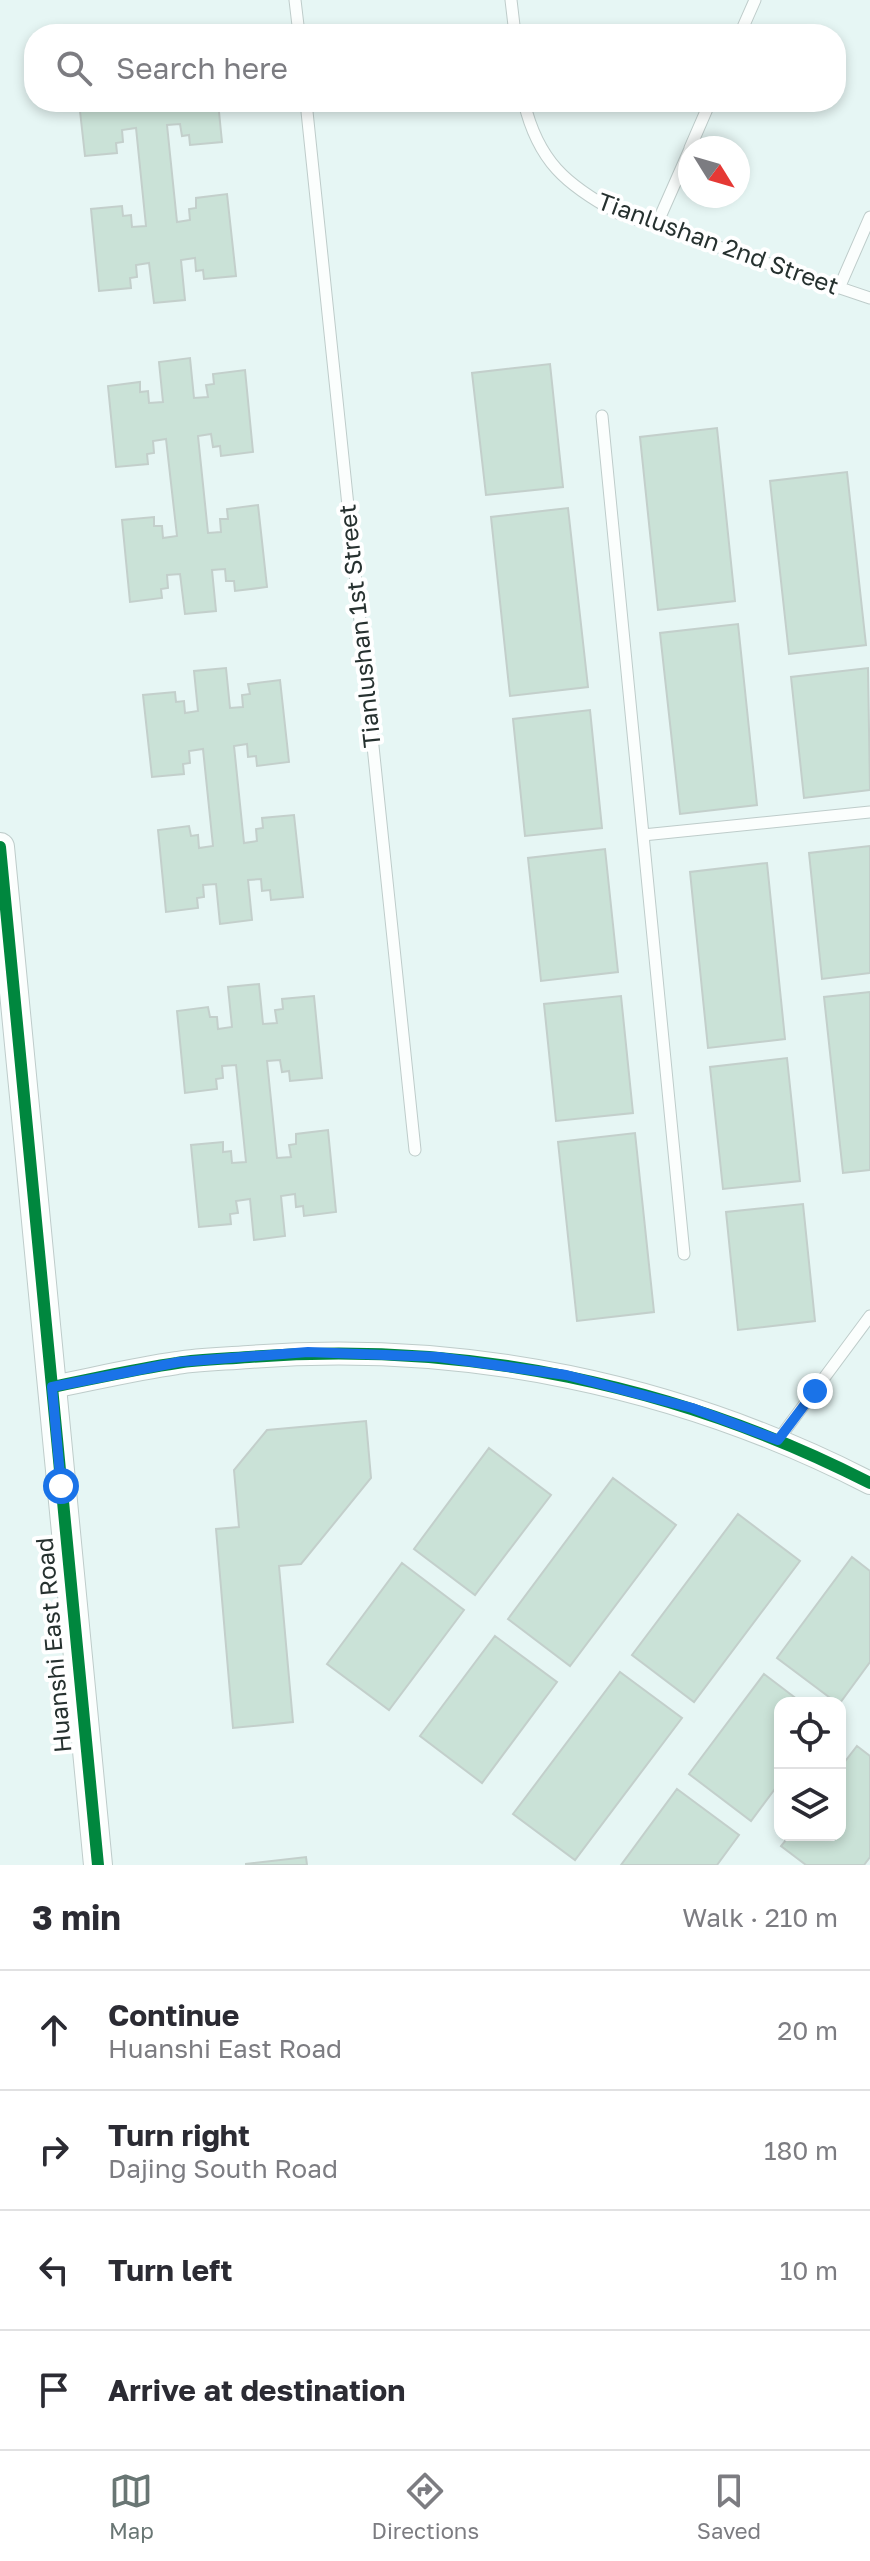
<!DOCTYPE html>
<html lang="en">
<head>
<meta charset="utf-8">
<style>
  :root { --surface:#fff; --page:#f7f7f7; --text:#2b2b33; --muted:#7c7c81; --line:#e1e1e2; --accent:#697674 }
  body { margin:0; font-family:"Golos Text",sans-serif; background:var(--page); color:var(--text) }
  .controls { position:absolute; right:24px; bottom:24px; display:grid; overflow:hidden; border-radius:16px; box-shadow:0 4px 12px #0003 }
  .controls button { width:72px; height:72px; display:grid; place-items:center; padding:0; border:0; border-bottom:2px solid var(--line); background:var(--surface); color:var(--text); font:40px sans-serif }
  .compass { position:absolute; left:678px; top:136px; width:72px; height:72px; border-radius:50%; background:var(--surface); box-shadow:0 4px 12px #0003; rotate:127deg }
  .stop { position:absolute; width:24px; height:24px; margin:-18px; border:6px solid #1a73e8; border-radius:50%; background:#fff }
  .stop.end { background:#1a73e8; border-color:#fff; box-shadow:0 2px 8px #0008 }
  .list { margin:0; padding:0; list-style:none }
  h2 { display:flex; justify-content:space-between; align-items:center; height:104px; margin:0; padding:0 32px; font-size:34px }
  h2 small { font-size:26px; font-weight:400; color:var(--muted) }
  .list li { display:grid; grid-template-columns:52px 1fr auto; gap:24px; align-items:center; box-sizing:border-box; height:120px; padding:0 32px; border-top:2px solid var(--line) }
  .list b { display:block; font-size:30px; white-space:nowrap }
  .list p { margin:0; font-size:26px; white-space:nowrap; color:var(--muted) }
  .list em { font-size:26px; font-style:normal; color:var(--muted) }
  .icon { flex:none; width:44px; height:44px; fill:none; stroke:currentColor; stroke-width:2; stroke-linecap:round; stroke-linejoin:round }
  .map { position:relative; flex:none; width:870px; height:1865px; overflow:hidden }
  .search { position:absolute; background:var(--surface); box-shadow:0 4px 12px #0003; left:24px; right:24px; top:24px; height:88px; display:flex; align-items:center; gap:20px; box-sizing:border-box; padding:0 28px; border-radius:32px; color:var(--muted); font-size:30px }
  .sheet { height:584px; background:var(--surface) }
  nav { display:flex; justify-content:space-around; align-items:center; box-sizing:border-box; height:112px; border-top:2px solid var(--line); background:var(--surface); font-size:22px; color:var(--muted) }
  nav a { display:grid; justify-items:center; gap:4px }
  nav .on { color:var(--accent) }
  .map>svg:first-child { display:block }
</style>
</head>
<body>
<div class="map">
<svg width="870" height="1865" viewBox="0 0 870 1865">
  <rect width="100%" height="100%" fill="#e6f6f4"/>
  <path fill="#cae2d7" stroke="#c3cfcb" stroke-width="2" d="M79 102H218L222 142 190 145 189 135 182 136 180 124 167 125 177 222 190 220 189 209 196 208V198L227 194 236 276 204 279 203 270 196 271 195 258 181 260 185 300 154 303 149 263 136 265 137 277 130 278 131 288 99 291 91 209 122 206 123 216 131 215 132 227 146 226 136 128 122 130 123 142 116 143 117 153 85 156Z
    M190 358 194 398 208 397 206 385 214 384 213 374 245 370 253 452 221 456 220 446 213 447 211 434 198 436 208 533 221 532 220 519H228L227 509 258 505 267 587 235 591 234 581H226L225 569 212 570 216 611 185 614 180 574 167 575 168 588 161 589 162 598 130 602 122 520 154 517V526H162L163 538 177 536 166 439 153 441 154 453 147 454 148 464 116 467 108 386 140 382V392L148 391 149 403 163 402 159 362Z
    M550 364 563 487 486 495 472 373Z
    M717 428 735 601 658 610 640 437Z
    M847 472 866 645 789 654 770 481Z
    M568 508 588 687 510 696 491 517Z
    M738 624 757 805 680 814 660 633Z
    M226 668 230 708 243 707 242 695 250 694 248 684 280 680 289 762 257 766 256 756 248 757 247 744 234 746 244 843 257 841 256 829 263 828 262 818 294 815 303 897 271 900 270 890 262 891 261 879 248 880 252 920 220 924 216 884 203 885 204 897 197 898 198 908 166 912 158 830 189 826 191 836 198 835 199 848 213 846 203 749 189 751 190 763 183 764 184 774 152 777 143 695 175 692 176 702 184 701 185 713 198 711 194 671Z
    M868 668 870 790 804 798 791 677Z
    M590 710 602 828 525 836 513 719Z
    M870 846V973L822 979 809 853Z
    M605 849 618 972 541 981 528 858Z
    M767 863 785 1039 708 1048 690 872Z
    M259 984 263 1024 277 1023 275 1010 283 1009 282 999 314 996 322 1078 290 1081 289 1071 282 1072 280 1060 267 1061 277 1158 291 1157 289 1145 296 1144V1134L328 1130 336 1212 304 1216 303 1206 296 1207 295 1194 281 1196 285 1236 254 1240 250 1199 236 1201 238 1213 230 1214 231 1224 199 1227 191 1145 223 1142V1152L231 1151 232 1163 246 1162 236 1065 222 1066 223 1078 216 1079 217 1089 185 1093 177 1011 208 1007 210 1017H217L218 1029 232 1027 228 987Z
    M870 992V1170L843 1173 824 997Z
    M621 996 633 1113 556 1121 544 1004Z
    M787 1058 800 1181 723 1189 710 1067Z
    M635 1133 654 1312 577 1321 558 1142Z
    M803 1204 815 1321 738 1330 726 1212Z
    M366 1421 371 1478 301 1564 279 1566 293 1722 233 1728 216 1529 239 1527 234 1470 267 1430Z
    M489 1448 551 1495 475 1595 414 1549Z
    M613 1478 676 1525 570 1666 508 1619Z
    M738 1514 800 1561 694 1702 632 1655Z
    M852 1557 870 1571V1662L840 1703H837L777 1658Z
    M402 1563 464 1610 389 1710 327 1664Z
    M495 1636 557 1682 482 1783 420 1736Z
    M620 1672 682 1718 575 1860 513 1814Z
    M764 1674 802 1703H780V1782L751 1821 689 1774Z
    M857 1746 870 1756V1857L864 1865H806L781 1846 790 1835H840V1768Z
    M677 1789 739 1835 717 1865H621Z
    M306 1857 307 1865H246V1864Z"/>
  <g fill="none" stroke-linecap="round" stroke-linejoin="round">
    <defs>
      <path id="service" d="M295 0 299 34
        M511 0 515 34
        M740 34 755 0
        M306 102 415 1150
        M524 102C538 161 566 185 618 213L870 298
        M690 148 710 102
        M656 226 690 149
        M839 288 870 217
        M602 416 684 1254
        M643 835 870 812
        M778 1440 870 1316"/>
      <path id="minor" d="M52 1387C93 1379 135 1369 177 1363 201 1359 225 1359 249 1357 464 1340 679 1385 870 1483"/>
      <path id="tertiary" d="M0 847 98 1865"/>
    </defs>
    <use href="#service" stroke="#beccca" stroke-width="13"/>
    <use href="#minor" stroke="#beccca" stroke-width="24"/>
    <use href="#tertiary" stroke="#beccca" stroke-width="30"/>
    <use href="#service" stroke="#fbfefd" stroke-width="11"/>
    <use href="#minor" stroke="#fbfefd" stroke-width="22"/>
    <use href="#tertiary" stroke="#fbfefd" stroke-width="28"/>
    <defs>
      <path id="cycleway" d="M0 847 98 1865
        M52 1387C93 1379 135 1369 177 1363 201 1359 225 1359 249 1357 464 1340 679 1385 870 1483"/>
    </defs>
    <use href="#cycleway" stroke="#fff" stroke-width="17"/>
    <use href="#cycleway" stroke="#00873e" stroke-width="12"/>
  </g>
  <g fill="none" stroke-linecap="round" stroke-linejoin="round">
    <path stroke="#1a73e8" stroke-width="10" d="M61 1486 52 1387 179 1362 308 1352 438 1357 566 1375 692 1408 778 1440 815 1391"/>
  </g>
  <g text-anchor="middle" stroke-width="8" stroke-linejoin="round" paint-order="stroke">
    <g font-size="24" fill="#26312f" stroke="#fff">
      <text transform="translate(718 244) rotate(20)" y="8">Tianlushan 2nd Street</text>
      <text transform="translate(360 626) rotate(-96)" y="8">Tianlushan 1st Street</text>
      <text transform="translate(54 1645) rotate(-95)" y="8">Huanshi East Road</text>
    </g>
  </g>
</svg>
<div class="controls">
<button><svg class="icon" aria-label="locate" viewBox="0 0 24 24"><circle cx="12" cy="12" r="6"/><path d="M12 2v4M12 18v4M2 12h4M18 12h4"/></svg></button>
<button><svg class="icon" aria-label="layers" viewBox="0 0 24 24"><path d="M12 4l9 5-9 5-9-5zM3 14l9 5 9-5"/></svg></button>
</div>
<svg class="compass" viewBox="-18 -18 36 36"><path d="M0-13l5 13h-10z" fill="#e53935"/><path d="M0 13l5-13h-10z" fill="#7c7c81"/></svg>
<div class="stop" style="left:61px;top:1486px"></div>
<div class="stop end" style="left:815px;top:1391px"></div>
<div class="search"><svg class="icon" aria-label="search" viewBox="0 0 24 24"><circle cx="10" cy="10" r="6"/><path d="M15 15l6 6"/></svg>Search here</div>
</div>
<section class="sheet">
<h2>3 min<small>Walk · 210 m</small></h2>
<ul class="list">
<li><svg class="icon" aria-label="ahead" viewBox="0 0 24 24"><path d="M12 20V5M6 11l6-6 6 6"/></svg><div><b>Continue</b><p>Huanshi East Road</p></div><em>20 m</em></li>
<li><svg class="icon" aria-label="right" viewBox="0 0 24 24"><path d="M7 20v-9h11M14 6l5 5-5 5"/></svg><div><b>Turn right</b><p>Dajing South Road</p></div><em>180 m</em></li>
<li><svg class="icon" aria-label="left" viewBox="0 0 24 24"><path d="M17 20v-9H6M10 6l-5 5 5 5"/></svg><div><b>Turn left</b></div><em>10 m</em></li>
<li><svg class="icon" aria-label="arrive" viewBox="0 0 24 24"><path d="M6 21V4h12l-3 4 3 4H6"/></svg><div><b>Arrive at destination</b></div></li>
</ul>
</section>
<nav>
<a class="on"><svg class="icon" aria-label="map" viewBox="0 0 24 24"><path d="M3 6l6-2 6 2 6-2v14l-6 2-6-2-6 2zM9 4v14M15 6v14"/></svg>Map</a>
<a><svg class="icon" aria-label="directions" viewBox="0 0 24 24"><path d="M12 3l9 9-9 9-9-9zM9 14v-3h6M13 9l2 2-2 2"/></svg>Directions</a>
<a><svg class="icon" aria-label="saved" viewBox="0 0 24 24"><path d="M7 4h10v16l-5-4-5 4z"/></svg>Saved</a>
</nav>
</body>
</html>
